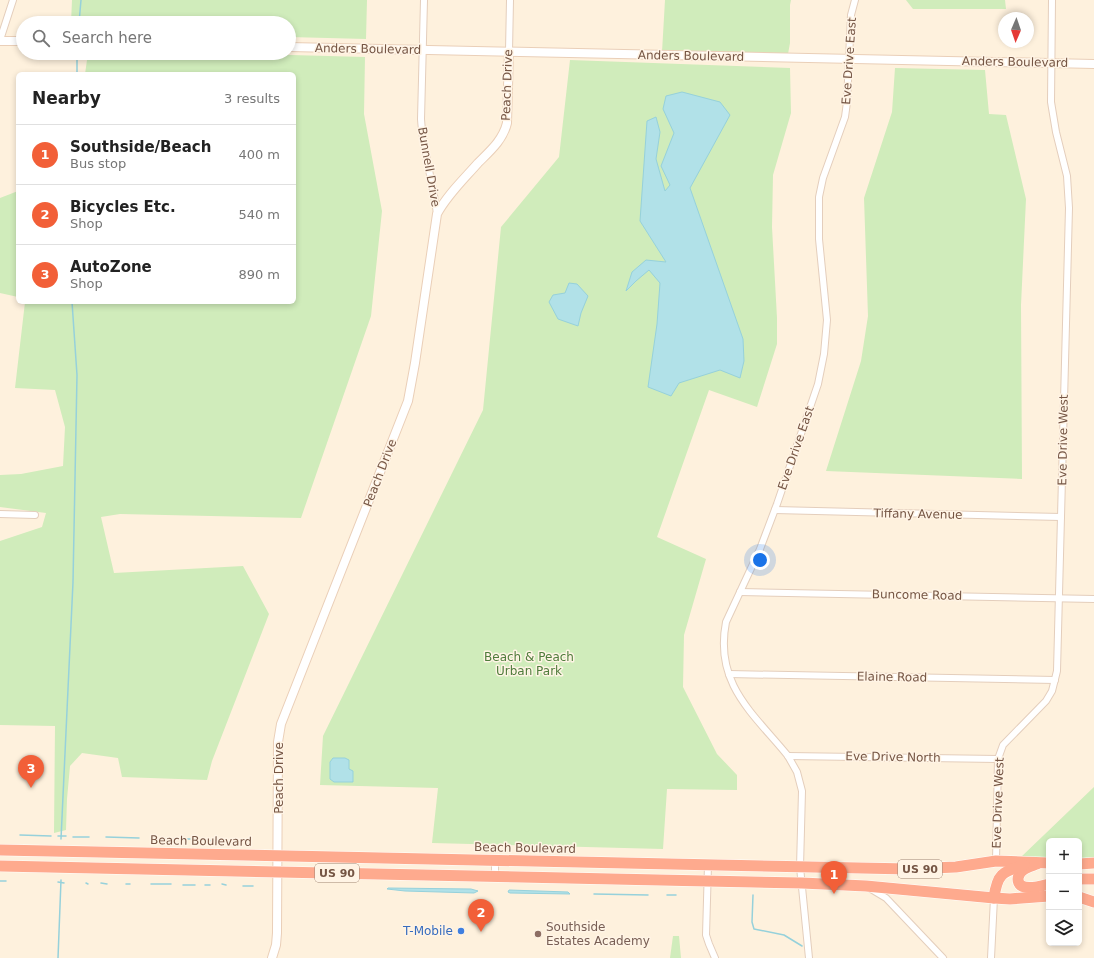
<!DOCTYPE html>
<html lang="en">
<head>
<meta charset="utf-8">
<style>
	:root { --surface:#fff; --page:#f2f2f2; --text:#222; --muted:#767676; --line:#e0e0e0; --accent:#f25f38 }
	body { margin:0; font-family:"DejaVu Sans",sans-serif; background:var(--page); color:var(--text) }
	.controls { position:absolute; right:12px; bottom:12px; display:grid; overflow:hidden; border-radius:6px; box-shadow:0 2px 6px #0003 }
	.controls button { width:36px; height:36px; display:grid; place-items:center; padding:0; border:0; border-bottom:1px solid var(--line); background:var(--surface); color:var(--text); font:20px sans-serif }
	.compass { position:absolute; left:998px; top:12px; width:36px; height:36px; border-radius:50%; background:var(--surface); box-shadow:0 2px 6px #0003; rotate:182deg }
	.you { position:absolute; left:760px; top:560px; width:14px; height:14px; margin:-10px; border:3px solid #fff; border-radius:50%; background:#1a73e8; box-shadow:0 0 0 6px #1a73e833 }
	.badge { display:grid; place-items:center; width:26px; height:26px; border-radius:50%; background:var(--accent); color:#fff; font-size:13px; font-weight:700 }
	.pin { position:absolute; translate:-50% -33px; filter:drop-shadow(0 1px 2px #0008) }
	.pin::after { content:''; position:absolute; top:21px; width:14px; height:12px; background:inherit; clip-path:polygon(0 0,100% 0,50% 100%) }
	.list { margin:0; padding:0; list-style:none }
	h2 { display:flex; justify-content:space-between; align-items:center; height:52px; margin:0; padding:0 16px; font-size:17px }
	h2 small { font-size:13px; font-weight:400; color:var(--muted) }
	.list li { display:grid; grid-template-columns:26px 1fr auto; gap:12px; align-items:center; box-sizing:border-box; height:60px; padding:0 16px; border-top:1px solid var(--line) }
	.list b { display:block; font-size:15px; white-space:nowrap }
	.list p { margin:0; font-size:13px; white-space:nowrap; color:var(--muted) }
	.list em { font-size:13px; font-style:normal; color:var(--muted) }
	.icon { flex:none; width:22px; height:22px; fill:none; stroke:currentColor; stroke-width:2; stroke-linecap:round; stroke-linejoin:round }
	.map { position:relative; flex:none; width:1094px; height:958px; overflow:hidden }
	.search { position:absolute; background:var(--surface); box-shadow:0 2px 6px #0003; left:16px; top:16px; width:280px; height:44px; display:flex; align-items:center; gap:10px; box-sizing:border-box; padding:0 14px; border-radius:22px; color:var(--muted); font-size:15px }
	.panel { position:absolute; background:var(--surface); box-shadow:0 2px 6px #0003; left:16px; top:72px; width:280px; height:232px; border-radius:6px }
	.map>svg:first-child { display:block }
</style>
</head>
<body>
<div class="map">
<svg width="1094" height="958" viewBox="0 0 1094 958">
	<rect width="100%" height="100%" fill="#fef1dd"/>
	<!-- green -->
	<g fill="#d0ecbb">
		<polygon points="72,0 367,0 366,39 289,37 289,23 71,23"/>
		<polygon points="665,0 791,0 790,5 790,43 788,54 662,52"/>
		<polygon points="906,0 1005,0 1006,9 913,9"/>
		<polygon points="88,53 215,53 365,57 364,114 382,211 371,316 301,518 120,514 101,517 114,573 243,566 269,614 212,761 207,780 122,777 118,758 82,753 70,766 67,799 66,830 54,833 55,726 0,725 0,541 42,527 46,513 0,507 0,475 21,474 63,466 65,427 55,390 15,388 25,302 294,302 294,74 85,74"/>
		<polygon points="570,60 790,68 791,113 773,175 772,227 777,318 777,344 757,407 709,390 657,537 706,559 684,635 683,687 717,754 737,775 737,790 667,789 663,849 432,843 438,788 320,785 323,736 483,410 501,227 559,157"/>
		<polygon points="895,68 985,70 989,114 1006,115 1026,199 1021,305 1022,479 826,471 861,361 868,316 864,198 892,112"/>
		<polygon points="18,191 18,297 0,293 0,198"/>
		<polygon points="1094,787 1094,860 1079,861 1079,841 1049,841 1049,860 1020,858"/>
		<polygon points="673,936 679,936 681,958 670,958"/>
	</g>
	<!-- water -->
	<g fill="#b1e1e8" stroke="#96d1db">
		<polygon points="682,92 720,102 730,115 690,188 743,339 744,361 740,378 720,370 679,383 671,396 648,387 657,324 660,283 649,270 636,281 626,291 632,272 646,260 666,262 640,221 647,121 656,117 660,132 656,159 665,191 670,185 661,166 674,133 663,109 666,96"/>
		<polygon points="569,283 577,284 588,296 581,313 578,326 558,319 549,302 553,295 565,293"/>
		<polygon points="333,758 345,758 349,760 349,769 353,771 353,782 334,782 330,779 330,762"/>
		<polygon points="388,888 471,889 478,891 474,893 405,891 387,889"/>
		<polygon points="509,890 568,892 570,894 510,893 508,892"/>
	</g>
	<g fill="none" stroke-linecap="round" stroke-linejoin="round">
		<!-- stream -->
		<g stroke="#96d1db" stroke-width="1.5">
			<polyline points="79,23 81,0"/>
			<polyline points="77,74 77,53"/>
			<polyline points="20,835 51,836"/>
			<polyline points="58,836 66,836"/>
			<polyline points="73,837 89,837"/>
			<polyline points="106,837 139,838"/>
			<polyline points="61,839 73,582 77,375 72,302"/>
			<polyline points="161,839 190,839"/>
			<polyline points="201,840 217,841"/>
			<polyline points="0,881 6,881"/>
			<polyline points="58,882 64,883"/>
			<polyline points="86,883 88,884"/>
			<polyline points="101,883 107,884"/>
			<polyline points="126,884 130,884"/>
			<polyline points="151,884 171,884"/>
			<polyline points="222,884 226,885"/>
			<polyline points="183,885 195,885"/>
			<polyline points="205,885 210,885"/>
			<polyline points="243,886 253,886"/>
			<polyline points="594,894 648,895"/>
			<polyline points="667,895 676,895"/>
			<polyline points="753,895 752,922 754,929 784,935 802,946"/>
			<polyline points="58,958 61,880"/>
		</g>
		<!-- street casing -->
		<g stroke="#e4cebc" stroke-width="8">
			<g id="street">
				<path d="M424 0 421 119C423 151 433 182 437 214"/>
				<polyline points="0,40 13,0"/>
				<polyline points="509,51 510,0"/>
				<polyline points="775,510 1061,517"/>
				<polyline points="0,514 35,515"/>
				<polyline points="740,592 1094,599"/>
				<polyline points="729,674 1055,680"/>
				<polyline points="788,756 998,759"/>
				<polyline points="996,861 998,759 1003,745 1046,701 1052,691 1057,671 1069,208 1067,176 1056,132 1051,102 1052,0"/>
				<polyline points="708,865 706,935 709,944 715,958"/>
				<polyline points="495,877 495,860"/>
				<polyline points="871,889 886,898 943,958"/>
				<path d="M809 958 800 867 802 791 797 772 788 756C753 713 714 684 726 622L760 549 777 504 818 384 824 354 827 320 819 239V197L823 178 845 117 847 102 851 15 855 0"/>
				<polyline points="991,958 994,898"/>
			</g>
		</g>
		<!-- secondary casing -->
		<g stroke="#eacfb8" stroke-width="10">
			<g id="secondary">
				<polyline points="0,41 23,41"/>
				<polyline points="289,47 1094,64"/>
				<path d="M272 958 276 945 277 933 278 742 281 724 408 401 415 363 437 214C447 195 464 179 478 163 490 151 503 140 507 123L509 51"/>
			</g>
		</g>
		<!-- highway casing -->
		<g stroke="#fff" stroke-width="12">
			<g id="highway">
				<polyline points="0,850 909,869 956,867 996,861 1049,863"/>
				<path d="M1037 864C1032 866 1025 868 1022 871 1020 872 1018 877 1018 879 1018 893 1041 886 1049 884"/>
				<polyline points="1079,864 1094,863"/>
				<polyline points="0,866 802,883 866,886 994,898 1010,899 1049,896"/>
				<polyline points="1079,879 1094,879"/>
				<polyline points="1079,897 1094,902"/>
				<path d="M994 898C997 874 1002 872 1024 865"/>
			</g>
		</g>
		<!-- street -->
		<use href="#street" stroke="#fff" stroke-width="6"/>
		<!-- secondary -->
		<use href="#secondary" stroke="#fff" stroke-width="8"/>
		<!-- highway -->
		<use href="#highway" stroke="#feaa8e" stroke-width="11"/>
	</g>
	<!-- markers -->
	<circle fill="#3f7fe0" stroke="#fff4e5" stroke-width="1.5" cx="461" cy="931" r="4"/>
	<circle fill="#8d6e63" stroke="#fff4e5" stroke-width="1.5" cx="538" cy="934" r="4"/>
	<g text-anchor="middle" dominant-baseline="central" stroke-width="3" stroke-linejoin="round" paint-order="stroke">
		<!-- shield labels -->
		<g fill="#fff4e5" stroke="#9e8574" stroke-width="1">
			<rect x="898" y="860" width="44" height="18" rx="3"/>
			<rect x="315" y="864" width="44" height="18" rx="3"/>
		</g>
		<g font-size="11" font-weight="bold" fill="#755544">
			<text x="920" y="869">US 90</text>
			<text x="337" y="873">US 90</text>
		</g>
		<!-- street labels -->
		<g font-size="12" fill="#755544" stroke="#fff4e5">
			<text transform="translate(368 49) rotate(1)">Anders Boulevard</text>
			<text transform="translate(691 56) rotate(1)">Anders Boulevard</text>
			<text transform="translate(849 61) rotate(-86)">Eve Drive East</text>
			<text transform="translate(1015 62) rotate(1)">Anders Boulevard</text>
			<text transform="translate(507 85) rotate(-88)">Peach Drive</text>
			<text transform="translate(429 167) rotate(80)">Bunnell Drive</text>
			<text transform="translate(1063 440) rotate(-89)">Eve Drive West</text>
			<text transform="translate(796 448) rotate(-71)">Eve Drive East</text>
			<text transform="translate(380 473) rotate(-69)">Peach Drive</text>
			<text transform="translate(918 514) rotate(1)">Tiffany Avenue</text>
			<text transform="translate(917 595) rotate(1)">Buncome Road</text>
			<text transform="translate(892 677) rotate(1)">Elaine Road</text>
			<text transform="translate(893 757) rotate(1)">Eve Drive North</text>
			<text transform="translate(279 778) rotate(-90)">Peach Drive</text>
			<text transform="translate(998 803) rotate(-88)">Eve Drive West</text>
			<text transform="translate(201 841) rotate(1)">Beach Boulevard</text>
			<text transform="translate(525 848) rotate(1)">Beach Boulevard</text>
		</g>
		<!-- park labels -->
		<g font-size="12" fill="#4f7c3b" stroke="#fff4e5">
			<text x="529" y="657">Beach &amp; Peach<tspan x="529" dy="14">Urban Park</tspan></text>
		</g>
		<!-- education labels -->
		<g font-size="12" fill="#785e54" stroke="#fff4e5" text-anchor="start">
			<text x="546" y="927">Southside<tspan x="546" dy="14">Estates Academy</tspan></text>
		</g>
		<!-- shop labels -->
		<g font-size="12" fill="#366cbe" stroke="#fff4e5" text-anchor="end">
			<text x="453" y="931">T-Mobile</text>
		</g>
	</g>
</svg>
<div class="controls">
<button>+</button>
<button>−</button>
<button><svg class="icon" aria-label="layers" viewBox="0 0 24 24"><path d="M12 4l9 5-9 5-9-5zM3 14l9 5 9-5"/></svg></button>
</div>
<svg class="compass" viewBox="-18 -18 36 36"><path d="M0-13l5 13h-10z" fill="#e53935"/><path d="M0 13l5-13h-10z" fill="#767676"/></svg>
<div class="you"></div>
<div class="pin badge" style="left:834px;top:894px">1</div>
<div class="pin badge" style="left:481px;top:932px">2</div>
<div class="pin badge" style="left:31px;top:788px">3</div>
<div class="search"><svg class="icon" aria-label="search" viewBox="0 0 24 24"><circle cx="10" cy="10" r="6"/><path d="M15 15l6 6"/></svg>Search here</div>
<section class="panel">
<h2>Nearby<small>3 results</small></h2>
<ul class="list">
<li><span class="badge">1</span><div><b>Southside/Beach</b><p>Bus stop</p></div><em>400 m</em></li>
<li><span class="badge">2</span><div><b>Bicycles Etc.</b><p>Shop</p></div><em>540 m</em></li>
<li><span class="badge">3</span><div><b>AutoZone</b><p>Shop</p></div><em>890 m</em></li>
</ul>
</section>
</div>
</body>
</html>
